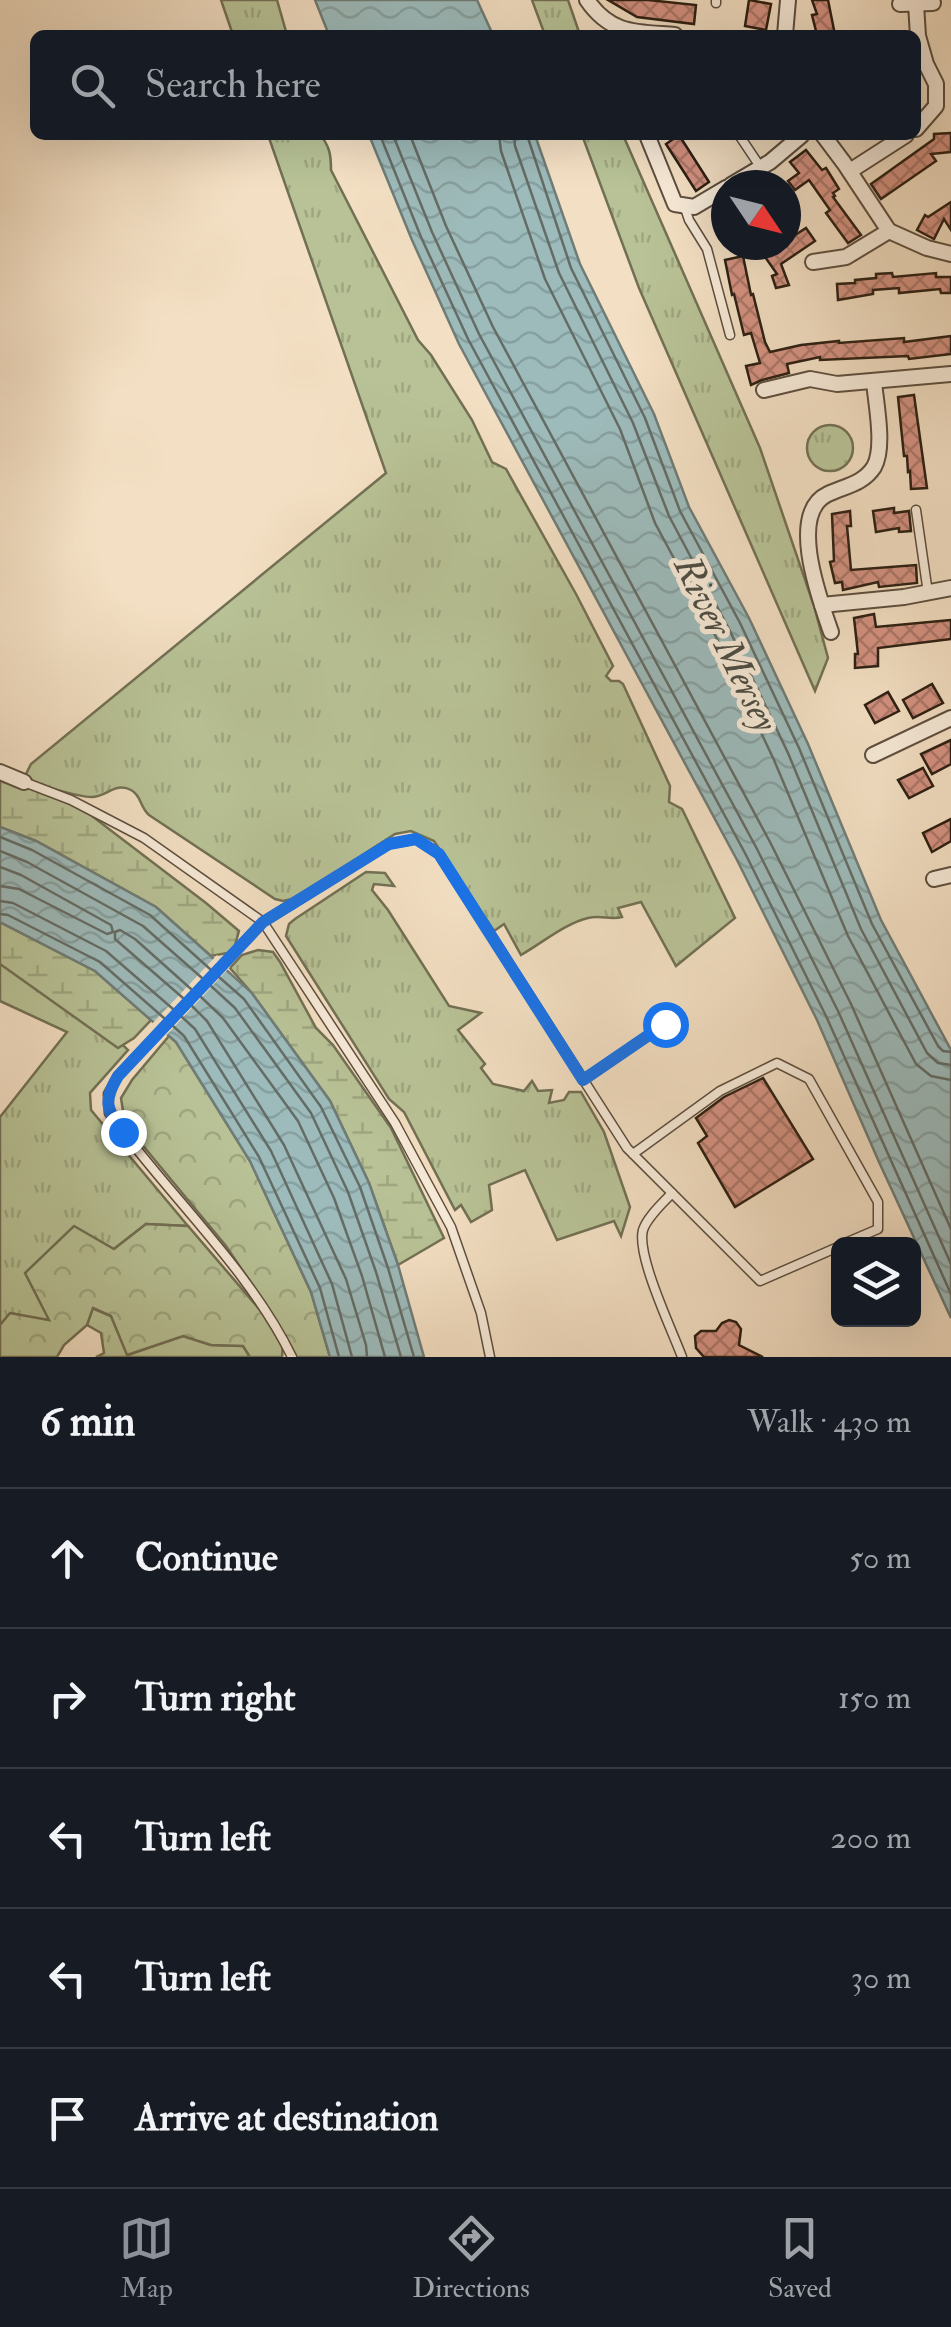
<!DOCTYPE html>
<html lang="en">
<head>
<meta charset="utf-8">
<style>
	:root { --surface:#171b24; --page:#242831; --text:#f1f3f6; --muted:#9ea1a6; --line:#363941; --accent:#8c9099 }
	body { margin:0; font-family:"IM FELL Double Pica",serif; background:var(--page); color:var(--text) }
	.controls { position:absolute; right:30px; bottom:30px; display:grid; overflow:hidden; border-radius:15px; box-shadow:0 10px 40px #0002 }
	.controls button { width:90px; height:90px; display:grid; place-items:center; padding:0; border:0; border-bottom:2px solid var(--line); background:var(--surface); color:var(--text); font:50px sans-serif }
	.compass { position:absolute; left:711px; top:170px; width:90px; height:90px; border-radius:50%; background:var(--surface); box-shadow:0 10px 40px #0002; rotate:125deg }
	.stop { position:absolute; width:30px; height:30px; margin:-22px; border:8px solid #1a73e8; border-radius:50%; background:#fff }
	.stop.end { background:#1a73e8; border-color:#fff; box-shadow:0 2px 10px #0008 }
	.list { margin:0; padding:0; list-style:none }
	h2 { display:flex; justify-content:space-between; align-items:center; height:130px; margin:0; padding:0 40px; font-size:42px }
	h2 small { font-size:32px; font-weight:400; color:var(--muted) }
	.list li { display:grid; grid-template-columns:65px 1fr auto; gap:30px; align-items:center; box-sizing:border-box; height:140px; padding:0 40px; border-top:2px solid var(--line) }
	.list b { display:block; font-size:38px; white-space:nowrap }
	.list em { font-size:32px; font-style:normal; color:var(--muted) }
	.icon { flex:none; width:55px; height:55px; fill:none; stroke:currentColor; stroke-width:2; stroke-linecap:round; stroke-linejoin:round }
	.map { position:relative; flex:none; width:951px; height:1357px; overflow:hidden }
	.search { position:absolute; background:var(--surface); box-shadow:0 10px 40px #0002; left:30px; right:30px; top:30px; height:110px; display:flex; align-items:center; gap:25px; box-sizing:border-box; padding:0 35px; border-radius:15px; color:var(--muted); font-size:38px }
	.sheet { height:830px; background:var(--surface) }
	nav { display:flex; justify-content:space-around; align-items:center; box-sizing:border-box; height:140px; border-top:2px solid var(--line); background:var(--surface); font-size:28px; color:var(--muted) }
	nav a { display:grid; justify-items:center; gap:5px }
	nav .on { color:var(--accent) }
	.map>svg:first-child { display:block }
</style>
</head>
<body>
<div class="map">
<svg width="951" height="1357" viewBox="0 0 951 1357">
	<defs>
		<pattern id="grass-tufts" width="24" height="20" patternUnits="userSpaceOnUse" patternTransform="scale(2.5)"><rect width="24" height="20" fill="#b8c296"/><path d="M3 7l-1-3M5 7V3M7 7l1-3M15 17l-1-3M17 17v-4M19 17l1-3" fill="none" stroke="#9ea680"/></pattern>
		<pattern id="forest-crowns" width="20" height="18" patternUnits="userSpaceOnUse" patternTransform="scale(2.5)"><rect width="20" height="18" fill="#b8c296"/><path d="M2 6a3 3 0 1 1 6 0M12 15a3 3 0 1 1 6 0" fill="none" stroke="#9ea680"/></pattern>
		<pattern id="wetland-marsh" width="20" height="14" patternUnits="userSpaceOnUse" patternTransform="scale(2.5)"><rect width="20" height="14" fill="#b8c296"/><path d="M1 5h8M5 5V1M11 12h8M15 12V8" fill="none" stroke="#9ea680"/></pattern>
		<pattern id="water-waves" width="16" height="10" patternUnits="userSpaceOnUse" patternTransform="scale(2.5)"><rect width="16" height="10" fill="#9dbbbb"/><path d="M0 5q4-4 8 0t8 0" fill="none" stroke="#87a0a0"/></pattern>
		<pattern id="building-cross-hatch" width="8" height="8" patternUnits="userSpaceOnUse" patternTransform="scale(2.5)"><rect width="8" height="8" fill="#d49181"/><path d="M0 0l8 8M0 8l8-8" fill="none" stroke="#ac7668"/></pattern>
	</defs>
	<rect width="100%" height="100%" fill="#f3dfc3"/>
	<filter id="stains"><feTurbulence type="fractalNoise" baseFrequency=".002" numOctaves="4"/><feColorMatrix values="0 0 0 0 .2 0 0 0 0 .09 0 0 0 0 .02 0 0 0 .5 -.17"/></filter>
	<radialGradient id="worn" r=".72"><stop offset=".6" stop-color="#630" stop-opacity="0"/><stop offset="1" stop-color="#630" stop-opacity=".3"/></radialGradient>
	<!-- grass -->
	<g fill="url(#grass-tufts)" stroke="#727054" stroke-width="2.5">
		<polygon points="221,0 277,0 287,35 233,35"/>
		<polygon points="532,0 568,0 580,35 545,35"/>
		<path d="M268 135H320C330 146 331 156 331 170L418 340 431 355 472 420 492 462 506 469 576 594 613 666 606 676 611 681H619L623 684 670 786 669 802 682 809 735 918 676 966 641 902 618 908 622 917C610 920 601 915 588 918 566 923 542 943 521 955L504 924 494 931 434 841 411 831 395 834 296 898 283 901 275 899 149 815C140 807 141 795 131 790 116 782 107 796 93 797 77 798 40 784 23 780L31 764 386 473Z"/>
		<polygon points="582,135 623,135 760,448 814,606 828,658 815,691 639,288"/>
		<circle cx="830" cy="448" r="23"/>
		<polygon points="366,872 385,873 394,886 374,884 372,890 388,910 449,1006 481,1013 458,1030 485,1064 481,1068 493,1084 524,1091 532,1081 538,1091 552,1090 549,1103 564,1100 569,1092 581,1092 604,1132 630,1207 621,1236 614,1221 557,1240 525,1170 489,1185 492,1210 471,1222 461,1205 455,1210 404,1112 389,1099 286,936 289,924 295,919"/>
		<polygon points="0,964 78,1001 128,1050 90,1093 91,1110 188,1226 146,1224 114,1249 49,1321 11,1313 0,1325 0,1117 67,1032 0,1001"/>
		<polygon points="92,1308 111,1316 128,1355 183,1336 211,1345 243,1346 250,1357 96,1357 104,1353 101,1333 87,1325"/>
	</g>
	<!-- forest -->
	<polygon fill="url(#forest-crowns)" stroke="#727054" stroke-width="2.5" points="169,1036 176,1042 250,1161 311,1292 330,1357 292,1357 283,1342 282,1357 250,1357 243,1346 211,1345 183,1336 127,1355 111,1316 93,1308 87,1325 64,1345 57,1357 0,1357 0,1325 10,1313 49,1320 25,1273 74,1226 114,1249 146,1224 188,1226 279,1332 251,1283 226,1246 125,1124 121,1098 132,1080"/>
	<!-- wetland -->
	<g fill="url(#wetland-marsh)" stroke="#727054" stroke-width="2.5">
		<polygon points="0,772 71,800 206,903 239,931 233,952 211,956 156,907 36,841 0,827"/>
		<polygon points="0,922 95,971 151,1020 134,1038 118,1048 0,964"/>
		<polygon points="258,950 273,952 280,962 316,1028 333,1045 391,1128 444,1238 398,1265 369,1183 330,1101 251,992 230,968 242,955"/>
	</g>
	<!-- water -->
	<g fill="url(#water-waves)" stroke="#6f7c77" stroke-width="2.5">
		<polygon points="315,0 477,0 493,35 329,35"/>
		<polygon points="369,135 535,135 580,264 654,414 689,507 749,618 808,744 881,920 951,1050 951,1318 879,1162 817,1020 737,860 459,344 412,240"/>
		<polygon points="0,827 36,841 156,907 251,992 330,1101 369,1183 398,1265 424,1357 330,1357 311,1292 250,1161 176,1042 95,971 0,922"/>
	</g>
	<!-- pier -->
	<polygon fill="#f3dfc3" points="217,955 230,967 164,1038 150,1026"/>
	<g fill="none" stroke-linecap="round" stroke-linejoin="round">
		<!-- shore -->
		<g stroke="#646c66" stroke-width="2.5">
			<polyline points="380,135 421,237 468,339 746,855 826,1016 951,1294"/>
			<polyline points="393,135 432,232 479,334 757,849 838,1011 951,1264"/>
			<polyline points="410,135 446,226 493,327 770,842 851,1004 951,1229"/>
			<polyline points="499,135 501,151 545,279 620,429 655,523 715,635 774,760 848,936 916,1064 931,1076 951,1080"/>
			<polyline points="514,135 515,146 559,273 633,423 669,516 729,629 788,753 861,929 927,1053 938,1063 951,1065"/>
			<polyline points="527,135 571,268 645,418 680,511 740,623 799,748 872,924 938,1046 943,1051 951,1052"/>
			<polyline points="0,837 32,850 150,915 210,969"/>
			<polyline points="0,851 27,862 143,926 202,978"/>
			<polyline points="0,867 21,875 111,925 113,932 107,934 19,889 0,886"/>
			<polyline points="0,901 13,903 106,951 173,1009"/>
			<polyline points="0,914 8,915 100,962 164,1018"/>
			<polyline points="219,977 244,999 321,1107 360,1187 388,1268 414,1357"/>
			<polyline points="211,986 235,1008 311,1113 348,1192 376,1272 401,1357"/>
			<polyline points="201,997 223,1018 298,1121 334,1198 362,1276 385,1357"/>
			<polyline points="183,998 115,939 115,932 120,930 135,939 191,989"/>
			<polyline points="192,1006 207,1021 284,1145 346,1279 366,1345 367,1357"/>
			<polyline points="182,1017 195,1029 271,1151 332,1284 352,1357"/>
			<polyline points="173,1026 184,1036 259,1157 320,1288 339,1357"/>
		</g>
	</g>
	<!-- building -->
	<g fill="url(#building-cross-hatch)" stroke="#2b1e11" stroke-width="2.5">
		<polygon points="608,0 648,0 696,5 694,24 637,17"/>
		<polygon points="749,0 771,4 766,30 745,26"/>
		<polygon points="812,0 828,0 835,35 817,35 812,15 817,14"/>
		<polygon points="951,133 951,152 931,154 936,161 881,199 871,184 934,139 934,134"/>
		<polygon points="679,135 709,182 696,191 666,144"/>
		<polygon points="806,150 822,170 826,168 839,189 833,193 835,196 833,197 861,235 848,243 826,213 830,210 809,180 795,190 788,181 799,173 790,162"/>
		<polygon points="951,202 951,230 944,219 934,239 917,230 925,215 928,217"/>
		<polygon points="806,228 815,241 781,264 789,285 776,288 772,276 777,274 763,254 775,245 777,248 786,245 786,241"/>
		<polygon points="743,256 751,295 753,294 765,342 770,352 801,345 839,341 839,343 904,338 904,342 951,336 951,354 909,359 908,356 820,360 820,357 787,364 789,373 762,380 751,385 746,366 760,363 751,333 744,335 734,294 732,295 725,260"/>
		<polygon points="892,273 893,277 936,273 936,277 951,277 951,293 941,293 940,289 899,293 899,288 873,290 873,294 838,300 837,284 855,283 855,280 876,278 876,274"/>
		<polygon points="914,395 927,488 911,489 910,471 908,472 907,456 904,456 898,397"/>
		<polygon points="894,508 894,513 909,511 911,531 899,532 899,528 876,532 873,511"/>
		<polygon points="850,511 851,526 847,526 851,570 916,565 917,583 879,587 878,582 843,590 842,582 835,583 830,562 834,561 832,514"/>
		<polygon points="874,614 876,627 951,620 951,639 878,648 878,666 855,668 855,654 858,654 854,618"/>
		<polygon points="932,684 943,703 913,718 903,700"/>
		<polygon points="888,692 899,711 875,723 865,705"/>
		<polygon points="951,740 951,764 932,774 921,754"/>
		<polygon points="923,768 933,786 909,798 898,780"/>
		<polygon points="951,819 951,841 932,852 923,833"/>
		<polygon points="763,1078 813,1159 735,1207 698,1143 707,1136 696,1118 724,1097"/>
		<polygon points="729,1320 736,1322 741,1329 739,1345 763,1357 704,1357 696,1348 695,1336 701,1331 716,1331 722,1323"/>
	</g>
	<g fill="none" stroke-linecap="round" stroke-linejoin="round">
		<!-- lane casing -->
		<g stroke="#5d4e3e" stroke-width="11">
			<g id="lane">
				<polyline points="716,0 716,3"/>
				<polyline points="739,135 761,168"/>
				<polyline points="684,205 689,220 707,249 730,335"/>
				<polyline points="916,510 928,593"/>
				<polyline points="24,782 71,800 144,838 263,922 395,1123 451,1227 481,1313 490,1357"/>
				<polyline points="583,1080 665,1024"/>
				<polyline points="633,1154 720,1091 777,1063 809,1079 878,1202 878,1229 843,1244"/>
				<path d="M672 1193C663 1203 647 1217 643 1230 636 1255 672 1330 682 1357"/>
				<path d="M292 1357C248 1267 167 1194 109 1113L108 1094 118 1076 263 922 389 844 416 839 439 854 627 1148 760 1281 838 1247"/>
			</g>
		</g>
		<!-- street casing -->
		<g stroke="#5d4e3e" stroke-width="18">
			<g id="street">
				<path d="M587 0C611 35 637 32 675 35"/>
				<polyline points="900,4 933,3"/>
				<polyline points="916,4 918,36 926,64 936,84 936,106 916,129"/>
				<polyline points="785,35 788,0"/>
				<polyline points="647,135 675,204 694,207 726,188"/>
				<polyline points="823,135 844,163 889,231 927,248 951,254"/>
				<polyline points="850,171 906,135"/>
				<polyline points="731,185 770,162 802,135"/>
				<polyline points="813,262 846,257 889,231"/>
				<polyline points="764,390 810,379 837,384 951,374"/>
				<polyline points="822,605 904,597 951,588"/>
				<path d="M831 632C820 600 787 513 828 494 845 486 863 484 874 467 885 448 876 404 874 382"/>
				<polyline points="873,755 951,718"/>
				<polyline points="0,772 24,782"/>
				<polyline points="934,879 951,875"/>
			</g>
		</g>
		<!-- lane -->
		<use href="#lane" stroke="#f7ead8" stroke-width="8"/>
		<!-- street -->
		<use href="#street" stroke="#f7ead8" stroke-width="14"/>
	</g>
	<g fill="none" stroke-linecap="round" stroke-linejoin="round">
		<!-- route -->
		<path stroke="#1a73e8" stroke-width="12" d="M123 1132C106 1109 103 1101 118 1076L263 922 389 844 416 839 439 854 583 1080 665 1024"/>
	</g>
	<g text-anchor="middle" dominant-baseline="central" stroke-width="10" stroke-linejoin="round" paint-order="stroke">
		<!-- water labels -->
		<g font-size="38" font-style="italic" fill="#4d4d44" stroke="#f7ead8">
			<text transform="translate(726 644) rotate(64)">River Mersey</text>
		</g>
	</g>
	<rect width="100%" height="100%" filter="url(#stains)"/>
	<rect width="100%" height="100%" fill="url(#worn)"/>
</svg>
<div class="controls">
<button><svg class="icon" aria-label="layers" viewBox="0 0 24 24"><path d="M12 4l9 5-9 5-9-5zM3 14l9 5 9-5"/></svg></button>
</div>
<svg class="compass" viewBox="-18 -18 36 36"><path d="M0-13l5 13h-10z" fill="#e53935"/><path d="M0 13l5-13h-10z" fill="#9ea1a6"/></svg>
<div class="stop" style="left:665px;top:1024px"></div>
<div class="stop end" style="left:123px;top:1132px"></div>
<div class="search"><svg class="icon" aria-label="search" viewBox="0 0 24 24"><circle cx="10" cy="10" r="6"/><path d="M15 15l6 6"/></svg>Search here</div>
</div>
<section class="sheet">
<h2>6 min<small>Walk · 430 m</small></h2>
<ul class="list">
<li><svg class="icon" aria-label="ahead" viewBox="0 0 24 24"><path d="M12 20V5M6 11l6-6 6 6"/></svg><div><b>Continue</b></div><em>50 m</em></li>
<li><svg class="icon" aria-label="right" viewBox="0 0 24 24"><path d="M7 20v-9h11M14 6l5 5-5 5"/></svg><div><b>Turn right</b></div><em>150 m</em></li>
<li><svg class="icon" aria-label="left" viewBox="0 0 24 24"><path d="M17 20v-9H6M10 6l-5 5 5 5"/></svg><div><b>Turn left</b></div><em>200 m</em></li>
<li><svg class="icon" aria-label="left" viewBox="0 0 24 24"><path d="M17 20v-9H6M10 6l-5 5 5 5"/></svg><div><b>Turn left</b></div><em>30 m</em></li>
<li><svg class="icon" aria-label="arrive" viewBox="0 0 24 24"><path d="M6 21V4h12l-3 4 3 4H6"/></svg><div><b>Arrive at destination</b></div></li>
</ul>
</section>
<nav>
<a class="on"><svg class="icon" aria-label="map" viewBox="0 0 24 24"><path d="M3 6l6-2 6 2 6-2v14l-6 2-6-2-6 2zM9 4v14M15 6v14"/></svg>Map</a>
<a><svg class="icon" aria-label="directions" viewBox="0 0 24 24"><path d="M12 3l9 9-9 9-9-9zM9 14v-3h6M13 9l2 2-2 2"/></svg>Directions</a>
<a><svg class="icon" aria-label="saved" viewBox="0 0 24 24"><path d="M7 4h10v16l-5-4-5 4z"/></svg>Saved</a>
</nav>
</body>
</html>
